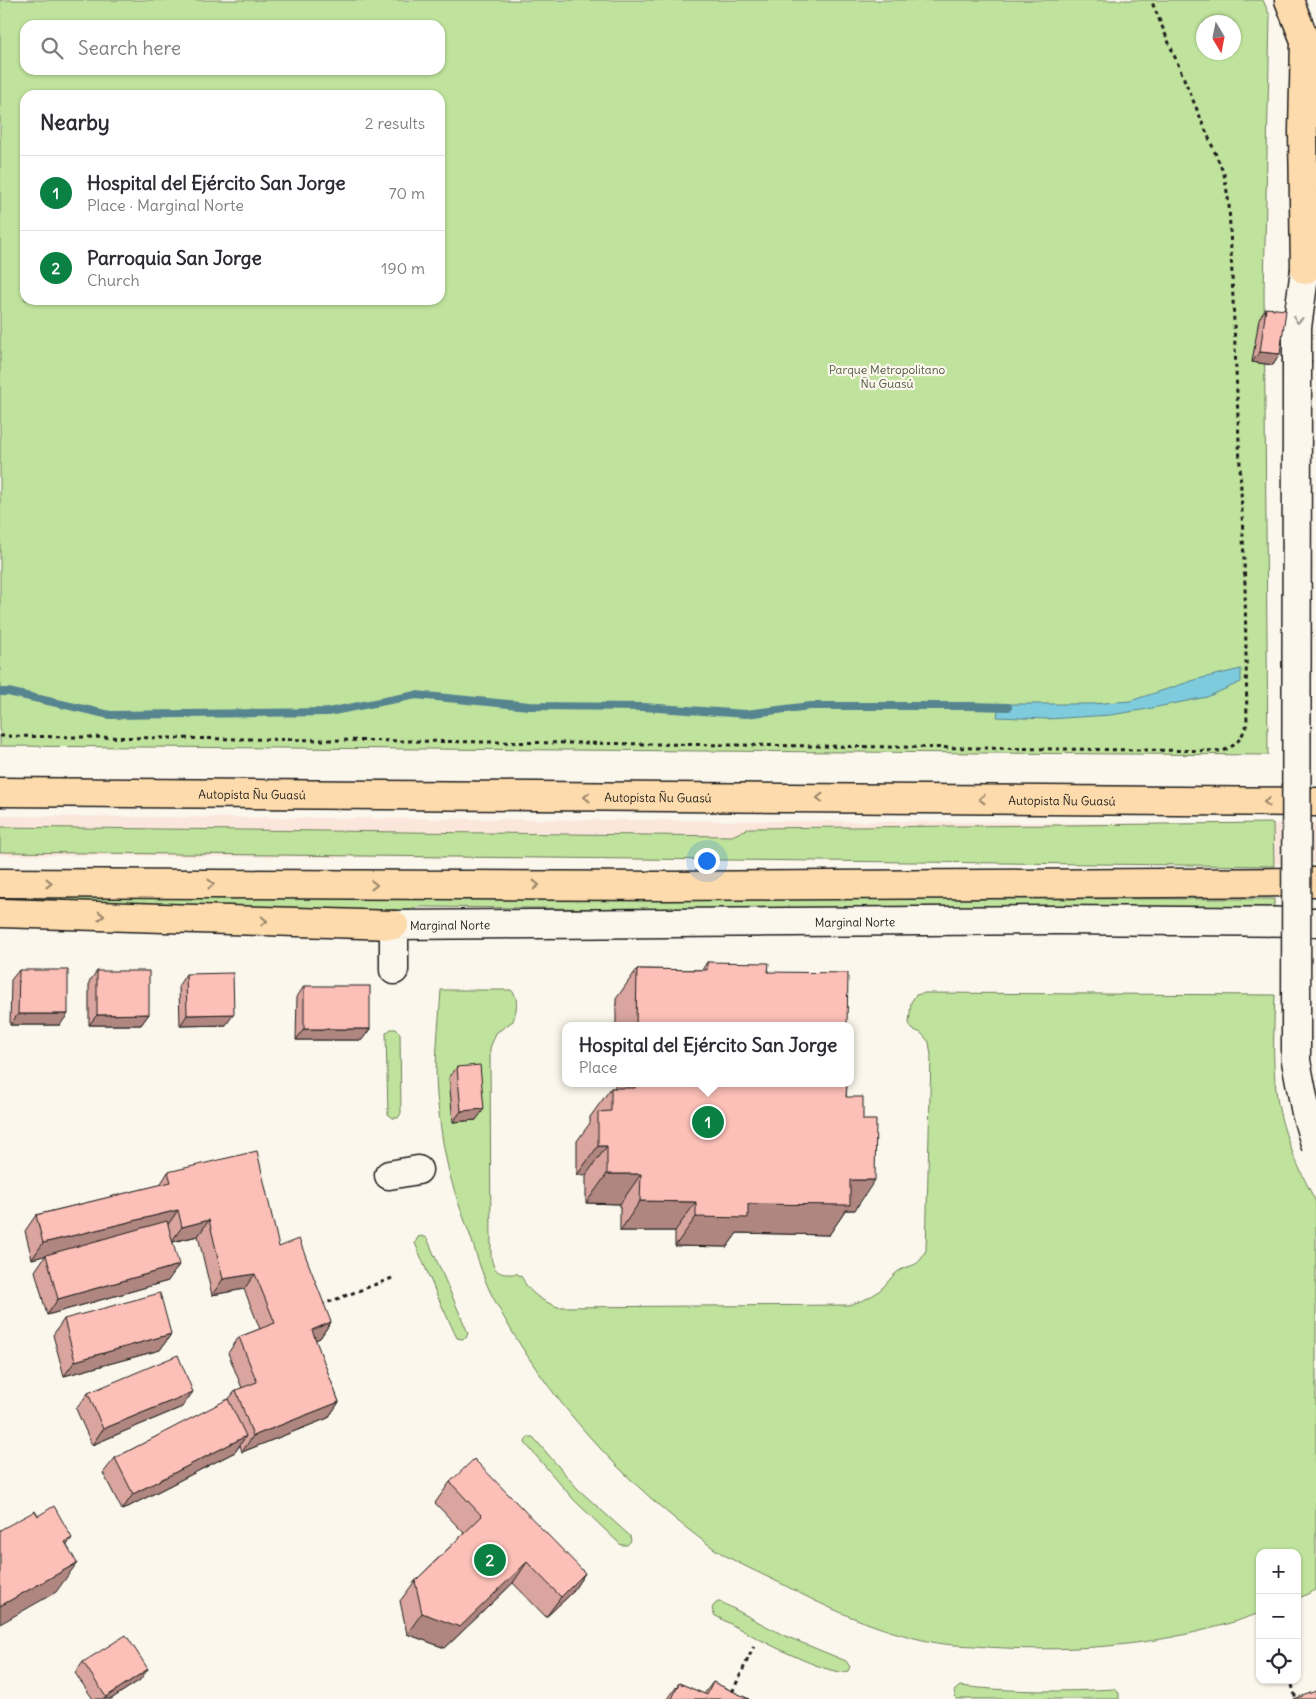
<!DOCTYPE html>
<html lang="en">
<head>
<meta charset="utf-8">
<style>
	:root { --surface:#fff; --page:#f7f7f7; --text:#2b2b33; --muted:#7c7c81; --line:#e1e1e2; --accent:#0b8043 }
	body { margin:0; font-family:Delius,sans-serif; background:var(--page); color:var(--text) }
	.controls { position:absolute; right:15px; bottom:15px; display:grid; overflow:hidden; border-radius:10px; box-shadow:0 1px 4px #0004 }
	.controls button { width:45px; height:45px; display:grid; place-items:center; padding:0; border:0; border-bottom:1px solid var(--line); background:var(--surface); color:var(--text); font:25px sans-serif }
	.compass { position:absolute; left:1196px; top:15px; width:45px; height:45px; border-radius:50%; background:var(--surface); box-shadow:0 1px 4px #0004; rotate:170deg }
	.you { position:absolute; left:706px; top:860px; width:18px; height:18px; margin:-12px; border:4px solid #fff; border-radius:50%; background:#1a73e8; box-shadow:0 0 0 8px #1a73e833 }
	.badge { display:grid; place-items:center; width:32px; height:32px; border-radius:50%; background:var(--accent); color:#fff; font-size:16px; font-weight:700 }
	.pin { position:absolute; translate:-50% -50%; border:2px solid #fff; box-shadow:0 1px 5px #0006 }
	.popup { position:absolute; left:562px; top:1022px; width:292px; height:65px; box-sizing:border-box; display:grid; place-content:center; border-radius:10px; background:var(--surface); filter:drop-shadow(0 1px 4px #0005); font-size:16px; white-space:nowrap; color:var(--muted) }
	.popup b { font-size:19px; color:var(--text) }
	.popup::after { content:''; position:absolute; left:50%; top:100%; margin-left:-10px; border:10px solid transparent; border-top-color:var(--surface) }
	.list { margin:0; padding:0; list-style:none }
	h2 { display:flex; justify-content:space-between; align-items:center; height:65px; margin:0; padding:0 20px; font-size:21px }
	h2 small { font-size:16px; font-weight:400; color:var(--muted) }
	.list li { display:grid; grid-template-columns:32px 1fr auto; gap:15px; align-items:center; box-sizing:border-box; height:75px; padding:0 20px; border-top:1px solid var(--line) }
	.list b { display:block; font-size:19px; white-space:nowrap }
	.list p { margin:0; font-size:16px; white-space:nowrap; color:var(--muted) }
	.list em { font-size:16px; font-style:normal; color:var(--muted) }
	.icon { flex:none; width:28px; height:28px; fill:none; stroke:currentColor; stroke-width:2; stroke-linecap:round; stroke-linejoin:round }
	.map { position:relative; flex:none; width:1316px; height:1699px; overflow:hidden }
	.search { position:absolute; background:var(--surface); box-shadow:0 1px 4px #0004; left:20px; top:20px; width:425px; height:55px; display:flex; align-items:center; gap:12px; box-sizing:border-box; padding:0 18px; border-radius:15px; color:var(--muted); font-size:19px }
	.panel { position:absolute; background:var(--surface); box-shadow:0 1px 4px #0004; left:20px; top:90px; width:425px; height:215px; border-radius:15px }
	.map>svg:first-child { display:block }
</style>
</head>
<body>
<div class="map">
<svg width="1316" height="1699" viewBox="0 0 1316 1699">
	<rect width="100%" height="100%" fill="#fbf7ec"/>
	<filter id="ink" filterUnits="userSpaceOnUse"><feTurbulence type="fractalNoise" baseFrequency=".02" numOctaves="2"/><feDisplacementMap in="SourceGraphic" scale="10" xChannelSelector="R" yChannelSelector="G"/><feConvolveMatrix kernelMatrix="1 2 1 2 8 2 1 2 1" color-interpolation-filters="sRGB"/></filter>
	<g filter="url(#ink)">
		<!-- built -->
		<polygon fill="#fbe6dc" points="0,816 1254,824 1316,823 1316,863 1251,864 0,855"/>
		<!-- green -->
		<g fill="#bfe29c" stroke="#6e7f5c" fill-rule="evenodd">
			<path d="M0 0H1263L1270 16 1264 290 1268 755 0 746ZM1204 22H1234V52H1204ZM25 25H440V70H25ZM25 95H440V300H25Z"/>
			<polygon points="1273,823 1274,866 0,852 0,827 732,836 749,828"/>
			<polygon points="7,896 418,898 1274,899 1274,915 420,907 390,914 5,901"/>
			<path d="M441 990H511C520 997 516 1012 513 1021L496 1033 490 1048 491 1256C493 1269 497 1275 512 1274 515 1274 517 1273 519 1275 523 1277 524 1282 526 1285 535 1297 545 1302 558 1307L848 1305C859 1302 871 1298 880 1290 886 1285 890 1278 896 1273 910 1262 917 1271 926 1250L931 1056 929 1042 921 1033 912 1029 909 1023 911 1002 916 995 924 993 1275 995C1274 1027 1272 1058 1276 1090 1280 1129 1298 1168 1316 1202V1590L1297 1599V1553H1260V1613C1173 1645 1078 1653 987 1647 969 1645 950 1646 932 1642 879 1631 831 1610 784 1585 760 1573 734 1562 713 1548 625 1485 545 1397 495 1301 484 1282 478 1259 471 1238 465 1221 458 1203 453 1186 444 1157 440 1125 437 1095 434 1061 439 1025 441 990Z"/>
			<polygon points="391,1029 396,1029 400,1033 401,1113 398,1118 393,1118 388,1114 386,1033"/>
			<polygon points="422,1236 427,1238 468,1333 466,1338 462,1339 457,1338 436,1293 415,1243 418,1237"/>
			<polygon points="528,1437 533,1437 578,1489 630,1536 631,1541 627,1545 621,1545 574,1500 525,1443 526,1439"/>
			<path d="M718 1602H721L783 1635 846 1661 850 1667 848 1671C831 1680 734 1626 714 1615L712 1608 715 1604Z"/>
			<path d="M960 1686C1012 1692 1062 1692 1114 1689L1119 1693V1699H956L954 1691Z"/>
		</g>
		<!-- water -->
		<polygon fill="#7fcbde" stroke="#578590" points="1241,669 1241,682 1207,697 1142,710 1110,715 1047,719 997,717 999,704 1092,704 1130,701 1198,679"/>
		<g fill="none" stroke-linecap="round" stroke-linejoin="round">
			<!-- stream -->
			<polyline stroke="#578590" stroke-width="8" points="0,692 8,692 110,715 328,712 416,695 529,706 644,707 746,714 810,706 970,706 1008,707"/>
			<!-- minor casing -->
			<g stroke="#1c1c1c" stroke-width="31">
				<g id="minor">
					<polyline points="1297,360 1297,327 1305,270 1316,258"/>
					<path id="s1" d="M394 970V925L1058 920 1316 922"/>
					<polyline points="389,1175 418,1170"/>
				</g>
			</g>
			<!-- major casing -->
			<g stroke="#1c1c1c" stroke-width="31">
				<g id="major">
					<polyline points="1289,0 1311,56"/>
					<polyline points="1305,40 1303,131 1305,270"/>
				</g>
			</g>
			<!-- highway casing -->
			<g stroke="#1c1c1c" stroke-width="31">
				<g id="highway">
					<path id="s2" d="M0 792 1316 802"/>
					<polyline points="0,883 666,886 1316,882"/>
					<polyline points="0,913 394,925"/>
				</g>
			</g>
			<!-- path -->
			<g stroke="#1c1c1c" stroke-width="3" stroke-dasharray="4 4" stroke-linecap="butt">
				<path d="M0 736 1223 751C1238 744 1241 739 1247 724L1245 584 1229 204 1224 174 1151 0"/>
				<polyline points="321,1305 395,1277"/>
				<polyline points="1292,1685 1296,1699"/>
				<polyline points="729,1699 754,1646"/>
			</g>
			<!-- minor -->
			<use href="#minor" stroke="#fbf7ec" stroke-width="28"/>
			<!-- major -->
			<use href="#major" stroke="#fddbac" stroke-width="28"/>
			<!-- highway -->
			<use href="#highway" stroke="#fddbac" stroke-width="28"/>
			<!-- minor-bridge casing -->
			<g stroke="#1c1c1c" stroke-width="31" stroke-linecap="butt">
				<polyline id="minor-bridge" points="1297,360 1296,1061 1306,1113 1316,1147"/>
			</g>
			<!-- minor-bridge -->
			<use href="#minor-bridge" stroke="#fbf7ec" stroke-width="28"/>
		</g>
		<!-- wall -->
		<g fill="#d9a59e" stroke="#1c1c1c">
			<polygon points="1266,308 1280,354 1273,365 1252,362 1259,319"/>
			<polygon points="707,962 768,972 847,1026 616,1026 616,999 637,969 702,970"/>
			<polygon points="19,970 60,1025 10,1025 11,980"/>
			<polygon points="97,971 149,1014 141,1025 89,1025 89,982"/>
			<polygon points="186,974 226,1025 180,1026 179,985"/>
			<polygon points="304,986 362,1040 296,1040 297,997"/>
			<polygon points="457,1067 476,1120 453,1122 449,1078"/>
			<polygon points="615,1083 847,1083 846,1097 855,1210 846,1210 829,1235 737,1233 727,1247 675,1246 675,1231 620,1231 620,1204 586,1203 586,1175 577,1175 577,1141 590,1123 590,1117 611,1088 615,1088"/>
			<polygon points="168,1172 279,1247 331,1322 320,1338 315,1340 339,1402 328,1418 242,1452 240,1445 235,1452 122,1510 103,1473 115,1458 228,1400 236,1390 242,1388 228,1353 239,1337 260,1329 244,1289 212,1295 198,1236 173,1242 168,1281 47,1315 35,1271 46,1255 32,1259 25,1231 36,1215 160,1185"/>
			<polygon points="64,1319 171,1334 160,1350 64,1376 53,1335"/>
			<polygon points="88,1393 182,1407 92,1445 76,1409"/>
			<polygon points="450,1482 585,1573 571,1594 546,1617 513,1583 445,1648 407,1634 400,1601 415,1581 464,1533 435,1503"/>
			<polygon points="83,1662 140,1680 111,1699 93,1699 75,1673"/>
			<polygon points="713,1682 749,1699 668,1699 679,1683 704,1694"/>
		</g>
		<!-- shaded-wall -->
		<g fill="#b08681" stroke="#1c1c1c">
			<polygon points="1260,352 1280,354 1273,365 1252,362"/>
			<polygon points="18,1014 68,1014 60,1025 10,1025"/>
			<polygon points="149,1014 141,1025 89,1025 97,1015"/>
			<polygon points="234,1014 226,1025 180,1026 187,1015"/>
			<polygon points="304,1029 370,1029 362,1040 296,1040"/>
			<polygon points="484,1109 476,1120 453,1122 461,1111"/>
			<polygon points="598,1146 607,1146 586,1175 577,1175"/>
			<polygon points="607,1174 641,1174 620,1204 586,1203"/>
			<polygon points="850,1180 875,1180 855,1210 846,1210 829,1235 737,1233 727,1247 675,1246 696,1217 748,1204"/>
			<polygon points="640,1201 696,1202 675,1231 620,1231"/>
			<polygon points="178,1210 167,1226 32,1259 43,1243"/>
			<polygon points="209,1220 198,1236 171,1242 182,1227"/>
			<polygon points="179,1265 168,1281 47,1315 58,1299"/>
			<polygon points="255,1274 244,1289 212,1295 223,1279"/>
			<polygon points="331,1322 320,1338 301,1346 312,1330"/>
			<polygon points="171,1334 160,1350 64,1376 75,1361"/>
			<polygon points="193,1392 182,1407 92,1445 103,1429"/>
			<polygon points="339,1402 328,1418 242,1452 253,1436"/>
			<polygon points="246,1436 235,1452 122,1510 133,1494"/>
			<polygon points="72,1538 51,1568 65,1542"/>
			<polygon points="527,1562 513,1583 445,1648 407,1634 422,1613"/>
			<polygon points="77,1563 56,1592 0,1624 0,1606"/>
			<polygon points="585,1573 571,1594 546,1617 561,1597"/>
			<polygon points="148,1669 140,1680 111,1699 104,1699 106,1697"/>
		</g>
		<!-- building -->
		<g fill="#fcc0b8" stroke="#1c1c1c">
			<polygon points="1266,308 1286,310 1280,354 1260,352"/>
			<polygon points="707,962 769,963 768,972 848,973 847,1026 636,1026 637,969 707,970"/>
			<polygon points="19,970 68,970 68,1014 18,1014"/>
			<polygon points="97,971 149,971 149,1014 97,1015"/>
			<polygon points="233,973 234,1014 187,1015 186,974"/>
			<rect x="304" y="986" width="66" height="43"/>
			<polygon points="480,1065 484,1109 461,1111 457,1067"/>
			<polygon points="635,1083 847,1083 846,1097 863,1097 863,1120 876,1120 875,1180 850,1180 850,1205 748,1204 748,1218 696,1217 696,1202 640,1201 641,1174 607,1174 607,1146 598,1146 598,1112 611,1111 611,1088 635,1088"/>
			<polygon points="257,1151 279,1247 299,1239 331,1322 312,1330 339,1402 253,1436 236,1390 257,1382 239,1337 275,1323 255,1274 223,1279 209,1220 182,1227 178,1210 43,1243 36,1215 171,1182 168,1172"/>
			<polygon points="167,1221 179,1265 58,1299 46,1255"/>
			<polygon points="160,1293 171,1334 75,1361 64,1319"/>
			<polygon points="178,1355 193,1392 103,1429 88,1393"/>
			<polygon points="228,1399 246,1436 133,1494 115,1458"/>
			<polygon points="474,1459 585,1573 561,1597 527,1562 460,1627 422,1613 415,1581 482,1516 450,1482"/>
			<polygon points="54,1506 72,1538 65,1542 77,1563 0,1606 0,1530 35,1511 38,1516"/>
			<polygon points="126,1635 148,1669 106,1697 83,1662"/>
			<polygon points="713,1682 749,1699 672,1699 679,1683 707,1695"/>
			<polygon points="1316,1691 1316,1699 1294,1699"/>
		</g>
		<!-- one-way arrows -->
		<defs><path id="oneway-chevron" d="M-2-3.5L2.5 0L-2 3.5" fill="none" stroke-width="1.6" stroke-linecap="round" stroke-linejoin="round" transform="scale(1.25)"/></defs>
		<use stroke="#97948e" href="#oneway-chevron" transform="translate(1298 320) rotate(97)"/>
		<g stroke="#98856b">
			<use href="#oneway-chevron" transform="translate(587 797) rotate(-180)"/>
			<use href="#oneway-chevron" transform="translate(820 798) rotate(-180)"/>
			<use href="#oneway-chevron" transform="translate(982 799) rotate(-180)"/>
			<use href="#oneway-chevron" transform="translate(1267 802) rotate(-180)"/>
			<use href="#oneway-chevron" transform="translate(49 883)"/>
			<use href="#oneway-chevron" transform="translate(211 884)"/>
			<use href="#oneway-chevron" transform="translate(374 885)"/>
			<use href="#oneway-chevron" transform="translate(536 885)"/>
			<use href="#oneway-chevron" transform="translate(101 916) rotate(2)"/>
			<use href="#oneway-chevron" transform="translate(264 921) rotate(2)"/>
		</g>
	</g>
	<g text-anchor="middle" dominant-baseline="central" stroke-width="4.5" stroke-linejoin="round" paint-order="stroke">
		<!-- park labels -->
		<g font-size="12" fill="#4d5742" stroke="#fbf7ec">
			<text x="887" y="369">Parque Metropolitano<tspan x="887" dy="14">Ñu Guasú</tspan></text>
		</g>
		<!-- street labels -->
		<g font-size="12" fill="#1c1c1c" stroke="#fbf7ec">
			<text stroke="none"><textPath href="#s2" startOffset="252">Autopista Ñu Guasú</textPath></text>
			<text stroke="none"><textPath href="#s2" startOffset="658">Autopista Ñu Guasú</textPath></text>
			<text stroke="none"><textPath href="#s2" startOffset="1062">Autopista Ñu Guasú</textPath></text>
			<text stroke="none"><textPath href="#s1" startOffset="506">Marginal Norte</textPath></text>
			<text stroke="none"><textPath href="#s1" startOffset="101">Marginal Norte</textPath></text>
		</g>
	</g>
</svg>
<div class="controls">
<button>+</button>
<button>−</button>
<button><svg class="icon" aria-label="locate" viewBox="0 0 24 24"><circle cx="12" cy="12" r="6"/><path d="M12 2v4M12 18v4M2 12h4M18 12h4"/></svg></button>
</div>
<svg class="compass" viewBox="-18 -18 36 36"><path d="M0-13l5 13h-10z" fill="#e53935"/><path d="M0 13l5-13h-10z" fill="#7c7c81"/></svg>
<div class="you"></div>
<div class="pin badge" style="left:708px;top:1122px">1</div>
<div class="popup"><b>Hospital del Ejército San Jorge</b>Place</div>
<div class="pin badge" style="left:490px;top:1560px">2</div>
<div class="search"><svg class="icon" aria-label="search" viewBox="0 0 24 24"><circle cx="10" cy="10" r="6"/><path d="M15 15l6 6"/></svg>Search here</div>
<section class="panel">
<h2>Nearby<small>2 results</small></h2>
<ul class="list">
<li><span class="badge">1</span><div><b>Hospital del Ejército San Jorge</b><p>Place · Marginal Norte</p></div><em>70 m</em></li>
<li><span class="badge">2</span><div><b>Parroquia San Jorge</b><p>Church</p></div><em>190 m</em></li>
</ul>
</section>
</div>
</body>
</html>
